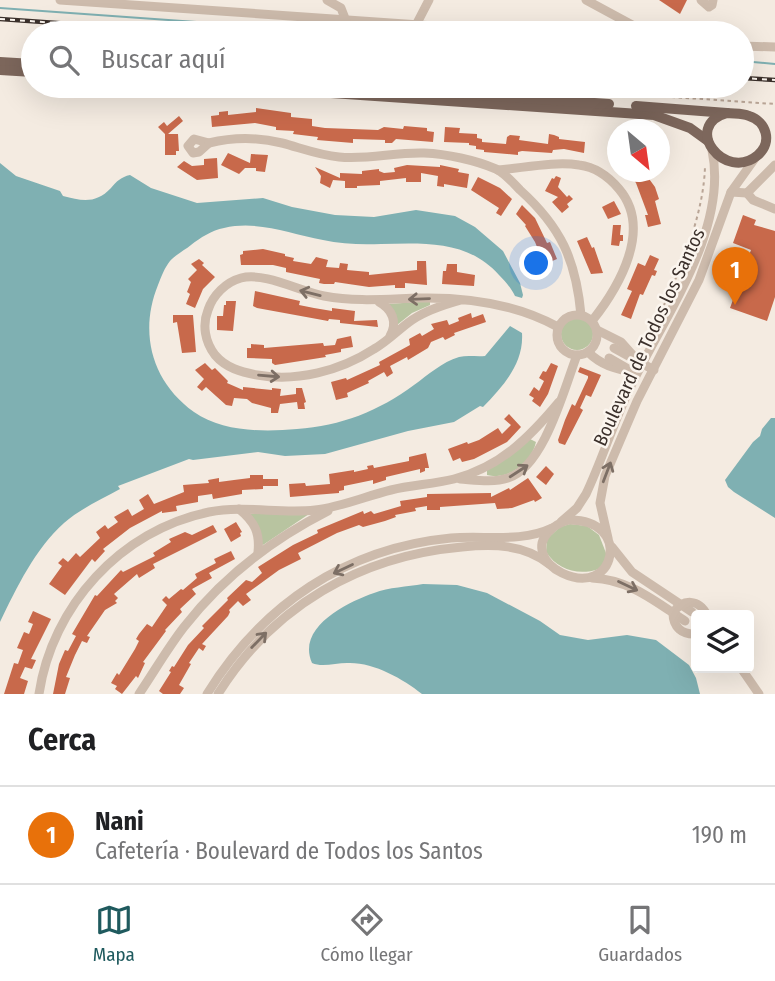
<!DOCTYPE html>
<html lang="es">
<head>
<meta charset="utf-8">
<style>
	:root { --surface:#fff; --page:#f6f6f6; --text:#202124; --muted:#757577; --line:#e0e0e0; --accent:#1f5a5e }
	body { margin:0; font-family:"Fira Sans Condensed",sans-serif; background:var(--page); color:var(--text) }
	.controls { position:absolute; right:21px; bottom:21px; display:grid; overflow:hidden; border-radius:7px; box-shadow:0 7px 28px #0002 }
	.controls button { width:63px; height:63px; display:grid; place-items:center; padding:0; border:0; border-bottom:2px solid var(--line); background:var(--surface); color:var(--text); font:35px sans-serif }
	.compass { position:absolute; left:607px; top:119px; width:63px; height:63px; border-radius:50%; background:var(--surface); box-shadow:0 7px 28px #0002; rotate:151deg }
	.you { position:absolute; left:537px; top:264px; width:24px; height:24px; margin:-18px; border:5px solid #fff; border-radius:50%; background:#1a73e8; box-shadow:0 0 0 10px #1a73e833 }
	.badge { display:grid; place-items:center; width:46px; height:46px; border-radius:50%; background:var(--accent); color:#fff; font-size:23px; font-weight:700 }
	.pin { position:absolute; translate:-50% -58px; filter:drop-shadow(0 2px 4px #0008) }
	.pin::after { content:''; position:absolute; top:37px; width:24px; height:21px; background:inherit; clip-path:polygon(0 0,100% 0,50% 100%) }
	.list { margin:0; padding:0; list-style:none }
	h2 { display:flex; justify-content:space-between; align-items:center; height:91px; margin:0; padding:0 28px; font-size:30px }
	h2 small { font-size:23px; font-weight:400; color:var(--muted) }
	.list li { display:grid; grid-template-columns:46px 1fr auto; gap:21px; align-items:center; box-sizing:border-box; height:98px; padding:0 28px; border-top:2px solid var(--line) }
	.list b { display:block; font-size:26px; white-space:nowrap }
	.list p { margin:0; font-size:23px; white-space:nowrap; color:var(--muted) }
	.list em { font-size:23px; font-style:normal; color:var(--muted) }
	.icon { flex:none; width:38px; height:38px; fill:none; stroke:currentColor; stroke-width:2; stroke-linecap:round; stroke-linejoin:round }
	.map { position:relative; flex:none; width:775px; height:694px; overflow:hidden }
	.search { position:absolute; background:var(--surface); box-shadow:0 7px 28px #0002; left:21px; right:21px; top:21px; height:77px; display:flex; align-items:center; gap:18px; box-sizing:border-box; padding:0 24px; border-radius:38px; color:var(--muted); font-size:26px }
	.sheet { height:189px; background:var(--surface) }
	nav { display:flex; justify-content:space-around; align-items:center; box-sizing:border-box; height:98px; border-top:2px solid var(--line); background:var(--surface); font-size:19px; color:var(--muted) }
	nav a { display:grid; justify-items:center; gap:4px }
	nav .on { color:var(--accent) }
	.map>svg:first-child { display:block }
</style>
</head>
<body>
<div class="map">
<svg width="775" height="694" viewBox="0 0 775 694">
	<rect width="100%" height="100%" fill="#f4ebe1"/>
	<!-- green -->
	<g fill="#b8c4a0">
		<polygon points="430,301 430,305 412,313 397,325 388,306 389,304"/>
		<circle cx="577" cy="334" r="16"/>
		<path d="M530 439 536 442C532 462 508 481 487 475V468Z"/>
		<polygon points="249,514 309,514 263,545 261,543"/>
		<path d="M570 524 587 526 599 535 606 553V559L599 569C578 576 558 570 546 552L547 539 560 527Z"/>
	</g>
	<!-- water -->
	<g fill="#7fb0b2">
		<path d="M0 163 16 176 60 191 63 196C82 201 96 204 111 188 117 181 121 177 130 175L151 188 197 203 263 198 292 207 335 215 374 217 416 210 455 216 475 227 503 251 520 283 523 295 522 298 515 296C511 288 505 281 499 275 468 240 424 243 381 244 362 245 341 244 323 240 290 234 258 220 224 228 212 230 200 238 191 245 185 250 175 255 170 261 165 267 161 277 158 285 139 332 151 381 194 412 222 432 264 432 297 429 341 426 379 411 414 385 428 375 442 362 459 357 468 355 477 357 485 356L510 326 522 333C524 364 503 386 483 407L480 406 454 422 408 431 325 454 285 456 258 452 193 460 189 459 118 486 120 489C102 499 80 509 64 523 35 549 17 587 0 622Z"/>
		<polygon points="771,418 775,418 775,518 734,492 728,487 725,480 753,442 760,436 762,429"/>
		<path d="M423 584 457 585 487 593 540 621 560 635 588 640 627 635 656 640 689 665 696 678 700 694H422C403 679 375 663 350 663 338 662 323 668 312 663 296 627 348 602 374 593 389 587 407 587 423 584Z"/>
	</g>
	<g fill="none" stroke-linecap="round" stroke-linejoin="round">
		<!-- stream -->
		<g stroke="#7fb0b2" stroke-width="2">
			<polyline points="0,8 351,33"/>
			<polyline points="742,61 775,64"/>
		</g>
	</g>
	<!-- building -->
	<g fill="#c8694b">
		<polygon points="659,0 687,0 680,14"/>
		<polygon points="256,108 291,113 291,117 312,119 312,126 325,128 378,130 384,127 403,129 404,126 427,128 427,131 434,132 433,142 396,139 392,143 385,143 385,140 353,139 353,143 317,140 318,137 293,134 294,131 276,130 276,127 255,123 212,127 211,116 219,115 219,112 228,111 228,115 256,112"/>
		<polygon points="179,116 183,121 168,134 178,134 179,151 176,151 176,155 165,155 165,134 158,127 164,122 167,126"/>
		<polygon points="445,127 460,128 459,133 477,134 477,138 482,139 482,142 506,144 507,137 510,135 520,136 519,140 548,144 549,134 554,135 559,137 559,139 585,142 584,153 564,149 553,150 552,153 522,151 518,152 518,155 484,152 484,150 476,149 476,146 469,145 469,143 444,142"/>
		<polygon points="228,153 250,163 251,154 268,155 265,172 256,171 256,168 245,168 239,174 221,165"/>
		<polygon points="217,158 218,178 197,180 177,167 184,161 192,166 204,165 204,159"/>
		<polygon points="407,165 440,167 440,165 459,169 458,172 469,174 467,188 444,184 444,187 437,186 438,176 421,173 421,182 406,182 406,178 380,181 380,185 357,186 357,188 345,188 345,181 333,180 330,188 320,183 321,176 315,167 340,178 340,173 362,174 362,171 379,169 379,171 384,173 395,172 394,168"/>
		<polygon points="628,172 644,172 655,187 659,199 655,201 661,224 648,227 645,215 648,215 636,183"/>
		<polygon points="556,176 561,178 558,187 567,197 569,195 573,199 567,204 569,207 562,213 552,202 558,197 545,191 552,178 554,179"/>
		<polygon points="478,177 500,188 512,199 501,216 496,213 499,208 471,190"/>
		<polygon points="614,201 621,214 608,219 602,207"/>
		<polygon points="522,205 535,218 547,243 550,242 557,259 538,267 536,261 542,259 535,242 525,226 526,225 516,214"/>
		<polygon points="743,215 756,220 754,225 775,231 775,297 767,321 730,308 751,250 733,243"/>
		<polygon points="613,225 621,225 620,235 623,235 623,241 620,241 619,246 611,245"/>
		<polygon points="587,237 592,248 594,247 603,273 591,274 577,241"/>
		<polygon points="263,249 285,254 285,256 294,258 293,261 311,264 316,257 328,260 326,267 339,268 340,263 348,264 347,270 369,272 369,275 417,270 417,261 426,261 427,285 405,283 405,288 395,288 395,285 369,287 335,282 334,284 324,284 319,283 320,279 286,272 286,268 273,265 241,265 240,255 243,254 243,251"/>
		<polygon points="650,255 659,259 654,270 657,271 655,276 652,275 643,295 640,294 631,319 621,315 632,291 627,289 638,263 645,266"/>
		<polygon points="199,259 204,263 202,265 215,277 203,289 195,308 186,304 190,294 187,292 191,282 188,279 197,270 191,264"/>
		<polygon points="447,264 457,264 457,272 475,275 474,286 442,284 443,271 446,271"/>
		<polygon points="255,291 300,301 299,305 314,308 332,311 332,308 355,311 354,321 377,320 378,327 340,323 340,320 329,319 328,321 257,308 253,306"/>
		<polygon points="226,301 236,301 233,331 217,330 217,316 223,316 224,305 226,305"/>
		<polygon points="471,313 472,318 483,314 486,322 454,333 455,335 445,340 443,337 431,342 428,348 408,360 407,357 390,366 393,373 387,377 384,372 368,381 369,383 347,393 348,397 336,400 331,382 346,378 347,380 380,365 379,362 410,345 409,339 420,333 422,336 434,329 431,324 447,320 449,325 459,321 458,318"/>
		<polygon points="173,315 193,315 196,352 182,353 177,322 173,323"/>
		<polygon points="351,336 353,347 341,349 341,352 325,355 326,357 275,365 272,363 272,359 247,358 247,348 251,348 251,344 264,345 264,348 323,343 324,346 335,345 337,339"/>
		<polygon points="205,363 212,370 215,368 228,381 227,383 243,390 243,387 272,390 272,388 281,389 280,396 296,394 296,388 302,388 306,402 304,403 305,409 298,409 297,402 280,404 278,413 271,413 271,408 252,403 247,399 234,398 232,406 226,405 206,387 202,391 197,387 204,379 195,370"/>
		<polygon points="551,363 558,366 548,394 540,407 532,401 534,398 529,395 534,387 539,391 544,381 539,378 543,371 546,372"/>
		<polygon points="580,367 601,375 591,397 586,395 580,408 583,410 565,445 559,443 558,440 565,420 572,404 575,406 588,378 588,376 578,372"/>
		<polygon points="509,414 521,427 507,442 474,459 462,462 460,458 453,461 448,449 467,442 468,444 479,440 498,428 502,434 511,425 504,419"/>
		<polygon points="426,453 429,468 425,468 425,471 420,473 420,469 386,477 386,480 373,484 373,480 344,486 344,490 339,491 339,493 290,497 289,484 305,483 306,486 330,484 329,474 354,470 354,472 368,469 367,466 373,465 374,468 409,461 409,457"/>
		<polygon points="546,466 554,474 546,485 536,477"/>
		<polygon points="250,475 263,475 263,479 278,479 278,486 263,486 263,489 242,490 242,494 213,499 212,494 198,496 198,502 176,506 177,511 162,513 162,511 130,528 103,549 105,551 95,562 92,559 65,595 49,584 62,566 58,563 63,558 68,562 76,553 80,557 100,538 96,532 105,525 108,529 118,522 114,517 128,509 132,516 144,509 139,500 148,494 154,504 184,492 183,485 209,483 208,480 219,478 219,482 234,480 250,478"/>
		<polygon points="528,478 542,498 535,502 534,500 512,508 497,509 495,503 440,507 440,510 427,510 427,506 415,508 416,511 395,515 396,517 385,521 363,527 359,525 337,533 298,553 301,559 279,570 246,594 251,600 243,606 238,601 229,610 230,612 228,616 202,644 206,646 203,651 199,648 189,663 191,664 179,685 184,688 180,694 163,694 159,691 171,672 169,671 172,666 174,667 188,645 204,628 202,626 228,600 227,598 246,580 252,582 262,573 258,567 293,545 318,533 317,530 363,511 364,514 371,511 374,514 401,506 400,501 427,497 427,494 491,493 491,497 509,488 510,490"/>
		<polygon points="236,522 242,532 240,533 241,536 231,542 224,529"/>
		<polygon points="213,525 217,532 153,564 155,568 139,578 137,574 114,594 118,598 115,601 117,603 105,610 87,636 90,637 87,643 82,641 75,655 66,677 70,678 65,694 53,694 59,664 65,650 68,651 76,636 72,634 95,595 97,596 121,570 123,572 155,556 153,553 171,542 169,539 185,532 192,535"/>
		<polygon points="231,551 235,559 209,573 212,578 192,589 196,594 180,609 182,612 165,630 166,631 143,662 145,663 138,678 136,676 122,694 115,689 117,686 111,683 117,673 119,675 135,649 139,641 136,639 139,634 147,624 152,627 167,605 162,600 166,596 169,599 181,589 183,590 197,578 195,574 216,563 214,559"/>
		<polygon points="33,611 51,619 31,659 36,660 32,669 25,667 20,678 28,681 24,694 4,694 14,663 18,664 23,650 17,648 24,632 29,634 33,624 28,622"/>
	</g>
	<g fill="none" stroke-linecap="round" stroke-linejoin="round">
		<!-- path -->
		<g stroke="#b9a596" stroke-width="2" stroke-dasharray="3.5 3.5" stroke-linecap="butt">
			<polyline points="511,86 775,104"/>
			<path d="M664 305C683 264 704 211 705 166"/>
		</g>
		<!-- minor -->
		<g stroke="#cdbbac" stroke-width="9">
			<polyline points="60,0 536,33"/>
			<polyline points="327,0 341,8 346,21"/>
			<polyline points="586,0 647,33"/>
			<polyline points="701,0 709,7 712,5 713,0"/>
			<polyline points="415,33 416,25 429,0"/>
			<polyline points="742,46 775,47"/>
			<polygon points="194,139 209,143 199,152 193,153 188,146"/>
			<path d="M209 143C234 137 257 137 282 143 301 148 319 155 339 157 368 160 395 152 424 153 447 154 475 160 496 169 505 173 513 183 520 190 561 227 576 260 581 315"/>
			<path d="M498 170C523 168 555 161 579 165 595 167 609 177 619 189 653 229 619 287 592 321"/>
			<polyline points="731,192 747,193 775,165"/>
			<polyline points="747,193 753,200 775,209"/>
			<path d="M461 300C443 305 427 310 412 320 399 329 388 341 374 349 340 371 297 382 257 375 241 372 226 368 215 355 205 342 202 325 208 310 213 295 226 282 241 278 265 272 299 291 324 296 356 302 386 299 419 298 467 297 516 304 558 327"/>
			<path d="M379 302C392 309 398 322 390 336"/>
			<circle cx="577" cy="335" r="20"/>
			<polyline points="597,330 621,342 638,361"/>
			<polyline points="614,348 654,370"/>
			<path d="M588 352C601 365 615 369 633 372"/>
			<polyline points="609,358 628,369"/>
			<path d="M460 479C475 480 493 483 508 478 544 467 564 389 577 355"/>
			<path d="M239 509C255 522 260 533 258 552"/>
			<path d="M569 520C633 519 616 599 562 573 554 569 546 563 543 554 537 537 554 524 569 520Z"/>
			<path d="M561 522 577 508 586 494C602 460 613 424 629 390 662 319 729 231 712 150"/>
			<polyline points="608,538 600,503 605,476 637,401 699,280 731,192 756,157"/>
			<polyline points="612,547 632,572 692,612"/>
			<path d="M592 578C628 579 655 601 685 621"/>
			<path d="M696 634C682 635 673 627 673 613 683 598 699 599 707 615"/>
			<polyline points="741,668 759,694"/>
			<path d="M39 694C52 606 121 530 209 512 245 505 280 514 315 510 341 507 366 496 391 490 412 485 434 484 454 479 500 467 529 438 559 402"/>
			<path d="M139 694C154 672 167 649 184 627 223 577 271 540 328 511"/>
			<path d="M207 694C262 605 346 548 451 538 484 535 521 543 552 528"/>
			<path d="M218 694C273 606 360 556 462 547 493 544 524 544 549 564"/>
		</g>
		<!-- major -->
		<g stroke="#7d675c" stroke-width="10">
			<polyline points="0,62 33,64"/>
			<polyline points="0,70 33,72"/>
			<polyline points="227,86 654,115 690,128 708,141"/>
			<polyline points="349,86 609,104"/>
			<polyline points="636,106 727,113"/>
			<path d="M727 113C735 114 742 113 749 116 766 121 773 142 758 155 725 183 681 126 727 113Z"/>
		</g>
		<!-- rail casing -->
		<g stroke="#3b302b" stroke-width="4.5">
			<g id="rail">
				<polyline points="0,19 200,33"/>
				<polyline points="742,78 775,80"/>
			</g>
		</g>
		<!-- rail -->
		<use href="#rail" stroke="#fbf5ee" stroke-width="2" stroke-dasharray="5" stroke-linecap="butt"/>
	</g>
	<!-- one-way arrows -->
	<defs><path id="oneway-shaft" d="M-6 0H5M1.5-3L5.5 0L1.5 3" fill="none" stroke-width="1.6" stroke-linecap="round" stroke-linejoin="round" transform="scale(1.75)"/></defs>
	<g stroke="#7d6f65">
		<use href="#oneway-shaft" transform="translate(310 293) rotate(-166)"/>
		<use href="#oneway-shaft" transform="translate(419 299) rotate(178)"/>
		<use href="#oneway-shaft" transform="translate(269 376) rotate(5)"/>
		<use href="#oneway-shaft" transform="translate(519 471) rotate(-33)"/>
		<use href="#oneway-shaft" transform="translate(607 472) rotate(-69)"/>
		<use href="#oneway-shaft" transform="translate(343 569) rotate(155)"/>
		<use href="#oneway-shaft" transform="translate(628 586) rotate(25)"/>
		<use href="#oneway-shaft" transform="translate(259 640) rotate(-46)"/>
	</g>
	<g text-anchor="middle" dominant-baseline="central" stroke-width="5" stroke-linejoin="round" paint-order="stroke">
		<!-- street labels -->
		<g font-size="19" fill="#3b302b" stroke="#fbf5ee">
			<text transform="translate(649 337) rotate(-65)">Boulevard de Todos los Santos</text>
		</g>
	</g>
</svg>
<div class="controls">
<button><svg class="icon" aria-label="layers" viewBox="0 0 24 24"><path d="M12 4l9 5-9 5-9-5zM3 14l9 5 9-5"/></svg></button>
</div>
<svg class="compass" viewBox="-18 -18 36 36"><path d="M0-13l5 13h-10z" fill="#e53935"/><path d="M0 13l5-13h-10z" fill="#757577"/></svg>
<div class="you"></div>
<div class="pin badge" style="left:735px;top:305px;background:#e8710a">1</div>
<div class="search"><svg class="icon" aria-label="search" viewBox="0 0 24 24"><circle cx="10" cy="10" r="6"/><path d="M15 15l6 6"/></svg>Buscar aquí</div>
</div>
<section class="sheet">
<h2>Cerca<small></small></h2>
<ul class="list">
<li><span class="badge" style="background:#e8710a">1</span><div><b>Nani</b><p>Cafetería · Boulevard de Todos los Santos</p></div><em>190 m</em></li>
</ul>
</section>
<nav>
<a class="on"><svg class="icon" aria-label="map" viewBox="0 0 24 24"><path d="M3 6l6-2 6 2 6-2v14l-6 2-6-2-6 2zM9 4v14M15 6v14"/></svg>Mapa</a>
<a><svg class="icon" aria-label="directions" viewBox="0 0 24 24"><path d="M12 3l9 9-9 9-9-9zM9 14v-3h6M13 9l2 2-2 2"/></svg>Cómo llegar</a>
<a><svg class="icon" aria-label="saved" viewBox="0 0 24 24"><path d="M7 4h10v16l-5-4-5 4z"/></svg>Guardados</a>
</nav>
</body>
</html>
